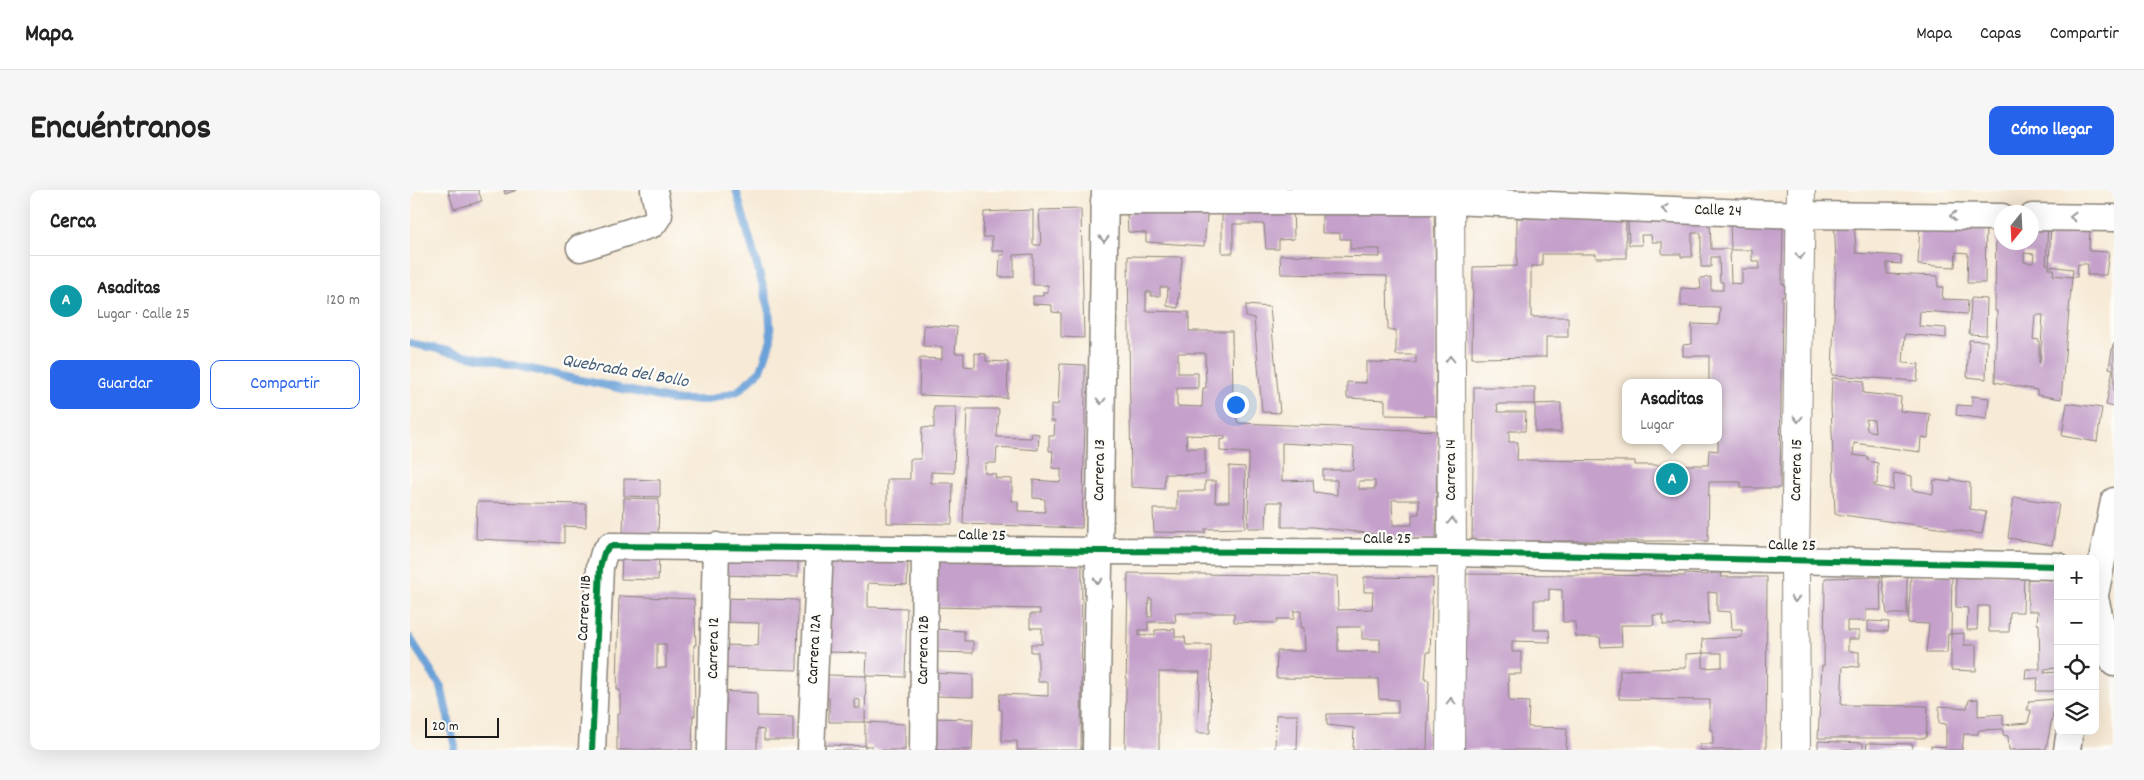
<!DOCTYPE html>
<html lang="es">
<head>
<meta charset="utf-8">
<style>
	:root { --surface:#fff; --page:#f6f6f6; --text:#222; --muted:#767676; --line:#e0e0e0; --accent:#2563eb }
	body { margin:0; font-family:Dekko,sans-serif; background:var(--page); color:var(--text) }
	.controls { position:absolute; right:15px; bottom:15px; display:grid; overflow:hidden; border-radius:10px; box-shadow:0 5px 20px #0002 }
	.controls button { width:45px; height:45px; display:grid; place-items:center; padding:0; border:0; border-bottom:1px solid var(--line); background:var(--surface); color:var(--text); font:25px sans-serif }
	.compass { position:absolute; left:1584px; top:15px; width:45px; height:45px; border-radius:50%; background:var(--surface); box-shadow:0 5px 20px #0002; rotate:198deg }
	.scale { position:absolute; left:15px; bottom:12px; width:74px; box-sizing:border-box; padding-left:5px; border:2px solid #1c1c1c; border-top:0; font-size:14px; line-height:18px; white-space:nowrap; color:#1c1c1c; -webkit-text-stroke:4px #fdfcf7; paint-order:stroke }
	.you { position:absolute; left:825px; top:214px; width:18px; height:18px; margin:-12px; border:4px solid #fff; border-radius:50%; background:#1a73e8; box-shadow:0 0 0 8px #1a73e833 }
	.badge { display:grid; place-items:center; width:32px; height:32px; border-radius:50%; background:var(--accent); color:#fff; font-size:16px; font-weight:700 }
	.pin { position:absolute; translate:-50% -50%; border:2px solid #fff; box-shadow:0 1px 5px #0006 }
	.popup { position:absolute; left:1212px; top:189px; width:100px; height:65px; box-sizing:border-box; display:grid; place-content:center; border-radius:10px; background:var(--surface); filter:drop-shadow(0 1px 4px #0005); font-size:16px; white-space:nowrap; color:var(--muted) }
	.popup b { font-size:19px; color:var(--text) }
	.popup::after { content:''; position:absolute; left:50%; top:100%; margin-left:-10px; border:10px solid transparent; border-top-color:var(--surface) }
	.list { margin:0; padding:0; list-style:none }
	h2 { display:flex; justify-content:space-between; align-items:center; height:65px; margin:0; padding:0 20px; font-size:21px }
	h2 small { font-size:16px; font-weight:400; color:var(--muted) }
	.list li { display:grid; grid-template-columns:32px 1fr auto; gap:15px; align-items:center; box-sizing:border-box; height:90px; padding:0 20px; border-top:1px solid var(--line) }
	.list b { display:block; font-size:19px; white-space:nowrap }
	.list p { margin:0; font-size:16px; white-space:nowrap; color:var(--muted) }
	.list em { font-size:16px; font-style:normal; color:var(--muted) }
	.actions { display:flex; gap:10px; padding:15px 20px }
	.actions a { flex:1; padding:11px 0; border:1px solid var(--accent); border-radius:10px; text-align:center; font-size:18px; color:var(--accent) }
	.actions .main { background:var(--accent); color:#fff }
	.icon { flex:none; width:28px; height:28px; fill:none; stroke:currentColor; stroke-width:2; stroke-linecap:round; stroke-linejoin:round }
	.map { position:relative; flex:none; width:1704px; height:560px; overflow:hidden; border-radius:10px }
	header { display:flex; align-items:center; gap:30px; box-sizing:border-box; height:70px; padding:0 25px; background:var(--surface); border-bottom:1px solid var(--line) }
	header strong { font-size:24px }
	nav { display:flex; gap:28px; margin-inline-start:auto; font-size:18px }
	.intro { display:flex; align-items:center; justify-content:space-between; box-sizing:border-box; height:120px; padding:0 30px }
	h1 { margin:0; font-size:35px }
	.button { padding:12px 22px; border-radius:10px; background:var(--accent); color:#fff; font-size:18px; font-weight:700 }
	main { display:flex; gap:30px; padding:0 30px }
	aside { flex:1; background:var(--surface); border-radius:10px; box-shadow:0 5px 20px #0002 }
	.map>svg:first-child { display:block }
</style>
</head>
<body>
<header>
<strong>Mapa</strong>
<nav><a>Mapa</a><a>Capas</a><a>Compartir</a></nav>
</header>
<div class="intro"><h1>Encuéntranos</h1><a class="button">Cómo llegar</a></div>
<main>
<aside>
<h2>Cerca<small></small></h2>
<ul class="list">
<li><span class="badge" style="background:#0f9aa8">A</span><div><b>Asaditas</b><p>Lugar · Calle 25</p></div><em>120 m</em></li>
</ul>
<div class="actions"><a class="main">Guardar</a><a>Compartir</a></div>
</aside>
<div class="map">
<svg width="1704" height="560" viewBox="0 0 1704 560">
	<rect width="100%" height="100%" fill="#fdfcf7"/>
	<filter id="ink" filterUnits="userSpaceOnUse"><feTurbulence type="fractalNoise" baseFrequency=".02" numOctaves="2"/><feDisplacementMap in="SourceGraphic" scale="10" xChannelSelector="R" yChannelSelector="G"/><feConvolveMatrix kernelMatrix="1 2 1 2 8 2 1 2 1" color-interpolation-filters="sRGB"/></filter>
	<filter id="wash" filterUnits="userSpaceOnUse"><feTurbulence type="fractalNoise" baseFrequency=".0096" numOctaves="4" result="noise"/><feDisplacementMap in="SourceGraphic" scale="20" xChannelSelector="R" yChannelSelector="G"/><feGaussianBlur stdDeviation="1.12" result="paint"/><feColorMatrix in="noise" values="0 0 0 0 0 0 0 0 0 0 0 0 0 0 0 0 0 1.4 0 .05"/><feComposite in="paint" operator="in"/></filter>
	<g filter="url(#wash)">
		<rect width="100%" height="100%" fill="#f7ead6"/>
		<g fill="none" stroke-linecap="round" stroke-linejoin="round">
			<!-- stream -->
			<g stroke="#6ba1d8" stroke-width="8">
				<polyline points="0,153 263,210 298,210 328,201 351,180 361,150 359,118 326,0"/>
				<polyline points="0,448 31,497 45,557 44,560"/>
			</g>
		</g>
		<g id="blocks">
			<!-- building -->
			<g fill="#c4a0ca" fill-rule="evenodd">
				<polygon points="38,0 68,0 72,11 44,19"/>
				<polygon points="94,0 107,0 95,4"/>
				<polygon points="812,13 883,15 884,49 869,50 869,59 856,59 854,34 823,34 823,63 812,63"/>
				<polygon points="912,15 1024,17 1026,87 1026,226 975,225 975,210 937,208 937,192 956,193 956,172 1006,173 1006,165 986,165 986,140 978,140 977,86 871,84 870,65 970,67 970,59 940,59 940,49 930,49 930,43 912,43"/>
				<polygon points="798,17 794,56 736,52 736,43 718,42 717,25 724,20"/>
				<polygon points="671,19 674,148 651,147 651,123 642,122 642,115 623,114 623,106 633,106 633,102 638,102 638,95 623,95 623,64 604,65 604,87 589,87 590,65 594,65 594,61 582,61 582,47 573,47 574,22 623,20 623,55 631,55 629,20"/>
				<polygon points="1107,28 1216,29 1216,68 1186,68 1186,64 1132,64 1132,76 1121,76 1121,127 1158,127 1158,147 1136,147 1136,167 1062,168 1063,77 1107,76"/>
				<polygon points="1576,28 1575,93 1557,93 1558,63 1546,62 1545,77 1508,75 1510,31"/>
				<polygon points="1218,29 1300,30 1301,59 1320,59 1321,93 1332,94 1332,79 1349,79 1350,71 1342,71 1342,60 1321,60 1320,30 1373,30 1372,94 1375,95 1375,106 1372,106 1370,298 1331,298 1331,292 1299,292 1298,351 1062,351 1064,197 1125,197 1125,214 1087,214 1088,222 1116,222 1115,241 1099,241 1099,252 1108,252 1107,270 1225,271 1225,275 1298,275 1299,260 1308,261 1308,193 1299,193 1299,166 1273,166 1273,155 1282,154 1282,134 1309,135 1310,117 1271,116 1271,98 1291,99 1290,88 1301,87 1301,100 1313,100 1313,92 1310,92 1309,67 1301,67 1301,77 1291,77 1291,43 1282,43 1282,67 1271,67 1271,64 1252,64 1252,52 1242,52 1241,45 1231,45 1232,55 1219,55"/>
				<polygon points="1424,29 1444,29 1446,63 1491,66 1491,74 1477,73 1477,84 1528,86 1528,97 1533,97 1532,109 1558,110 1557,124 1510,121 1509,136 1536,138 1536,148 1495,144 1493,173 1509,174 1507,191 1422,185 1426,70"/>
				<path d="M1586 29H1592V52H1622V32L1638 33 1636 74 1639 75 1641 33 1680 36 1679 61 1699 62 1696 85H1677L1678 74H1668L1667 87H1662L1663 79 1639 76V79H1644L1643 85 1662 87 1651 209 1627 205V200L1585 192 1587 121H1585ZM1614 63 1624 64 1623 73 1614 72ZM1625 125H1633L1630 173H1629V150L1623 149Z"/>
				<path d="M718 66 772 67 768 118 757 116 758 97H750V106H741V102H736V121L779 122V141H822L823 218 828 233 1027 241 1026 351 982 350 983 346 903 337H872V312H857L856 338H838L839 263 810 261V250L815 249V246L776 245 777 258H795V285L755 284 754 299 721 297ZM768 163H795L796 198H793L792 217 767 216V198H788V183H768ZM872 253 944 257 943 280H913V290H927V305L904 302 903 290 872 291ZM949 291H965V299H949ZM982 310H1009V324H1002V335H983Z"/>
				<polygon points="1561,108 1577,109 1576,145 1559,144"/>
				<polygon points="836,115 860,117 870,223 852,222 844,128 836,127"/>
				<polygon points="514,135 547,137 545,163 554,163 554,176 565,177 565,163 576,164 576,171 598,172 597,208 509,205 510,168 532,169 532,157 513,156"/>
				<polygon points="1559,150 1577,151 1576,189 1557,187"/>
				<polygon points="1703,154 1704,154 1704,217 1696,215 1703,179 1699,178"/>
				<polygon points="650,174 675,175 675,234 672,338 553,334 557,219 589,219 587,247 621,248 622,243 629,244 628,260 587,257 586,273 575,273 575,283 586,284 585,288 602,289 602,311 608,311 608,321 635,322 635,309 623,308 623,290 651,292 651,279 642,278 643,261 639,261 639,246 644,246 645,231 641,231 641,214 648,215"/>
				<path d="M1422 188 1454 191 1453 203 1491 207 1490 221 1520 224 1518 248 1511 247 1510 262 1444 253 1443 265 1458 267V271L1468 273 1467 294H1463L1464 296 1483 300 1484 283 1502 286V300L1523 304 1524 290 1541 292V289L1560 293V319L1576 322 1572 344 1425 324 1421 214ZM1456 229 1464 230 1465 242 1457 240Z"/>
				<polygon points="1562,206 1579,208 1577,229 1546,225 1547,215 1562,216"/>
				<polygon points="1151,213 1151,242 1125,242 1125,214"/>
				<polygon points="1657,213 1692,218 1687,252 1652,246"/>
				<polygon points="524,217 546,217 544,283 521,282 521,293 543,293 542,334 477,333 477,289 500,289 500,269 511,269 512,237 524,238"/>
				<polygon points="819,276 835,277 835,338 795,339 795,343 744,342 743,319 767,319 767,301 795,301 795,291 806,291 805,312 819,312"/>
				<polygon points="214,289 250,290 250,307 214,306"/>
				<polygon points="1604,307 1649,314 1642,355 1598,348"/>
				<polygon points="214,308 249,309 248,347 213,346"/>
				<polygon points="67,312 176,314 176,337 154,336 154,353 66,349"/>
				<polygon points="311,360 388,362 388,387 311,385"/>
				<polygon points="212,366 249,367 248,390 211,389"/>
				<polygon points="419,367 498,371 497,395 458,393 458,417 497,418 495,487 456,486 457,463 417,462"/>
				<polygon points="529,371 554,371 554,374 672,374 671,560 607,560 607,551 592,551 592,520 589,519 590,504 638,506 638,492 628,492 628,462 621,462 621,454 632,454 632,438 620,438 620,424 630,424 630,419 525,417 526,373 529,374"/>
				<path d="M718 383 927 386 928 420 962 419 963 402H954V387L1023 388 1020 462H1017L1015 490H1019L1017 560H943L944 538 917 535V524L988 523V510L969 509 968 489 866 488 867 461H895L894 438 891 437V421H884V429H867V433L824 432V423H765L766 432H738V440H729V446L745 445V440L765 439V447H775L776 455H801L800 543H787L790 482H749V560H715ZM739 408 742 409V427H738ZM928 437H952V449H970V462L928 461Z"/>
				<polygon points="1298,383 1312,383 1311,387 1357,387 1356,560 1290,560 1290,554 1303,554 1303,540 1300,540 1300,510 1209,509 1210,480 1276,478 1276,464 1293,463 1293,478 1312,477 1312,463 1293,463 1292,449 1332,447 1332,440 1322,440 1321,422 1307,421 1307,403 1298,402 1299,434 1253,435 1253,425 1243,425 1244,435 1211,435 1212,456 1191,457 1190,447 1166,447 1165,432 1153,432 1152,400 1139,399 1139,410 1124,410 1124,440 1139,440 1140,452 1102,451 1102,462 1111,462 1111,484 1098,484 1099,511 1119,512 1118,537 1157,538 1156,560 1050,560 1056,384 1275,386 1275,384 1298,385"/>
				<polygon points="1614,383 1613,422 1600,422 1599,442 1579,442 1579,416 1568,416 1567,440 1557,440 1558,418 1546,417 1546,385"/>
				<polygon points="1542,385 1541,444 1538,444 1537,463 1516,463 1519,434 1498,433 1501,386"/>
				<polygon points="1497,386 1497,424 1477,424 1472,387"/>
				<polygon points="1470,387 1471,420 1456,420 1456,431 1437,431 1437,441 1449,441 1449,449 1438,449 1438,461 1449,462 1449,477 1433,476 1431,515 1518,516 1516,548 1408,548 1412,475 1414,476 1415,388"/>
				<polygon points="1618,389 1648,390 1648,478 1635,479 1634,483 1648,482 1647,501 1626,501 1628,488 1615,489 1616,479 1630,479 1629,434 1627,434 1628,421 1618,421"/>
				<path d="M209 406 284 409 286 455H284L285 526 283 525 282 560H207V523H210V500H207ZM247 454H256V478H247Z"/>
				<polygon points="311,408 388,410 387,480 311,478 311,455 348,456 349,433 310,432"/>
				<polygon points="1458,431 1479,432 1478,441 1458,441"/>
				<polygon points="525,439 554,441 554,451 563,451 563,463 527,462"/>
				<polygon points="1554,443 1554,455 1566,455 1566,481 1541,480 1541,444"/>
				<polygon points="523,483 563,485 563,507 526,506"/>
				<path d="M417 485 456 486 455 532H419V508H416ZM444 509 450 510V518H444Z"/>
				<polygon points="308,501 347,503 347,526 383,527 383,550 354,550 354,540 347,539 347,560 307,560"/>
				<polygon points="1568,509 1568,526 1593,524 1593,535 1618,533 1621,520 1617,520 1619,511 1646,509 1636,559 1599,560 1598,546 1593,545 1593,539 1571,540 1568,541 1568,544 1554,544 1552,560 1521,560 1521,556 1536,557 1536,534 1529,533 1529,516 1557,518 1559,510"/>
				<polygon points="866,525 888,525 887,560 865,560"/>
				<polygon points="523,528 563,529 562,560 526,560"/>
				<polygon points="455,532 495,534 495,560 462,560 462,556 455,556 455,560 415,560 415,555 455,556"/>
				<polygon points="1408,551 1453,553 1453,560 1408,560"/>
				<polygon points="1457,553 1503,554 1502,560 1456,560"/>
			</g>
		</g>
	</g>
	<g filter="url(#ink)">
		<use href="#blocks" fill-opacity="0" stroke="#8a8379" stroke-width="1"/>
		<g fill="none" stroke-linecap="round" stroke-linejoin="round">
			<!-- minor casing -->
			<g stroke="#8a8379" stroke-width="29">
				<g id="minor">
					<polyline points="694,11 1039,11 1391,25 1592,27"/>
					<polyline points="1622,27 1704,28"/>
					<polyline points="170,58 243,34 249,25 244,0"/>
					<polyline points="1685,405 1704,311"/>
					<polyline points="1685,408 1697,458 1704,473"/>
					<polyline points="182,560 190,377 194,363 200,356 689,361 1042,363 1648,376"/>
					<polyline points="301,560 306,356"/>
					<polyline points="401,560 410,358"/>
					<polyline points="513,560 515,359"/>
					<polyline points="686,560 695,0"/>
					<polyline points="1657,560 1660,541"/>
				</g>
			</g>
			<!-- major casing -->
			<g stroke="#8a8379" stroke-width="30">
				<g id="major">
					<polyline points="1040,0 1042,363 1040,560"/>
					<polyline points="1386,560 1385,370 1391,0"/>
				</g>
			</g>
			<!-- minor -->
			<use href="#minor" stroke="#fff" stroke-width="26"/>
			<!-- major -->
			<use href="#major" stroke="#fff" stroke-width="28"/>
			<!-- cycleway casing -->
			<g stroke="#fdfcf7" stroke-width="9">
				<polyline id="cycleway" points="182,560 190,377 194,363 200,356 689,361 1042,363 1648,376"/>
			</g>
			<!-- cycleway -->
			<use href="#cycleway" stroke="#00873e" stroke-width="6"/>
		</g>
		<!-- one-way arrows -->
		<defs><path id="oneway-chevron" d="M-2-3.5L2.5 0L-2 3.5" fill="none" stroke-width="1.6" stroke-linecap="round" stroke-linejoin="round" transform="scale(1.25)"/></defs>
		<g stroke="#999">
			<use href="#oneway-chevron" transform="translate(1255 19) rotate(-178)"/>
			<use href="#oneway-chevron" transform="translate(1543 26) rotate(-179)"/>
			<use href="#oneway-chevron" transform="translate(1663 27) rotate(-179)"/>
			<use href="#oneway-chevron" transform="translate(694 49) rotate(91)"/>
			<use href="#oneway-chevron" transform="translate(1390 66) rotate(91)"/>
			<use href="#oneway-chevron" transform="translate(1040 169) rotate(-90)"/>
			<use href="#oneway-chevron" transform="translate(691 211) rotate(91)"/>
			<use href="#oneway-chevron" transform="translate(1388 229) rotate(91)"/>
			<use href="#oneway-chevron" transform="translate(1042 331) rotate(-90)"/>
			<use href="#oneway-chevron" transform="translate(688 391) rotate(91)"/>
			<use href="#oneway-chevron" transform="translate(1385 409) rotate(90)"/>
			<use href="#oneway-chevron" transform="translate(1041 511) rotate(-90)"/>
		</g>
	</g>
	<g text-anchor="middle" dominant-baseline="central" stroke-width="4.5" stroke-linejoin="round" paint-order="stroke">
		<!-- street labels -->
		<g font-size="16" fill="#1c1c1c" stroke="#fdfcf7">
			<text transform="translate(1308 21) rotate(2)">Calle 24</text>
			<text transform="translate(690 280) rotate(-89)">Carrera 13</text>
			<text transform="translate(1041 280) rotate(-90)">Carrera 14</text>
			<text transform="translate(1387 280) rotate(-89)">Carrera 15</text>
			<text transform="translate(572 346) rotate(1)">Calle 25</text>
			<text x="977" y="349">Calle 25</text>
			<text transform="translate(1382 356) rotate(1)">Calle 25</text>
			<text transform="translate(175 418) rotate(-87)">Carrera 11B</text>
			<text transform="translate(304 458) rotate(-89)">Carrera 12</text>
			<text transform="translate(405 459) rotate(-87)">Carrera 12A</text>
			<text transform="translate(514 460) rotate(-89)">Carrera 12B</text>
		</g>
		<!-- water labels -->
		<g font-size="18" font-style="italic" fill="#445e7a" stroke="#fdfcf7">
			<text transform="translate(215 182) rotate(10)">Quebrada del Bollo</text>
		</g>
	</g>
</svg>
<div class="controls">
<button>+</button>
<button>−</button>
<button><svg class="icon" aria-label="locate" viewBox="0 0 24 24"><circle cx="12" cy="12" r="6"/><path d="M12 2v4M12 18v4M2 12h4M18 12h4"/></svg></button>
<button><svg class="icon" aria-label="layers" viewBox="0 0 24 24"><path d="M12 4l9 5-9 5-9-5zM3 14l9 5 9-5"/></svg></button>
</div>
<svg class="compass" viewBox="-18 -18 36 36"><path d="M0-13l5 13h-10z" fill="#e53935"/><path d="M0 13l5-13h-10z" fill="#767676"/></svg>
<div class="scale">20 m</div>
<div class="you"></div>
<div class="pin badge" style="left:1262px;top:289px;background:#0f9aa8">A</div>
<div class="popup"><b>Asaditas</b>Lugar</div>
</div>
</main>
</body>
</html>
